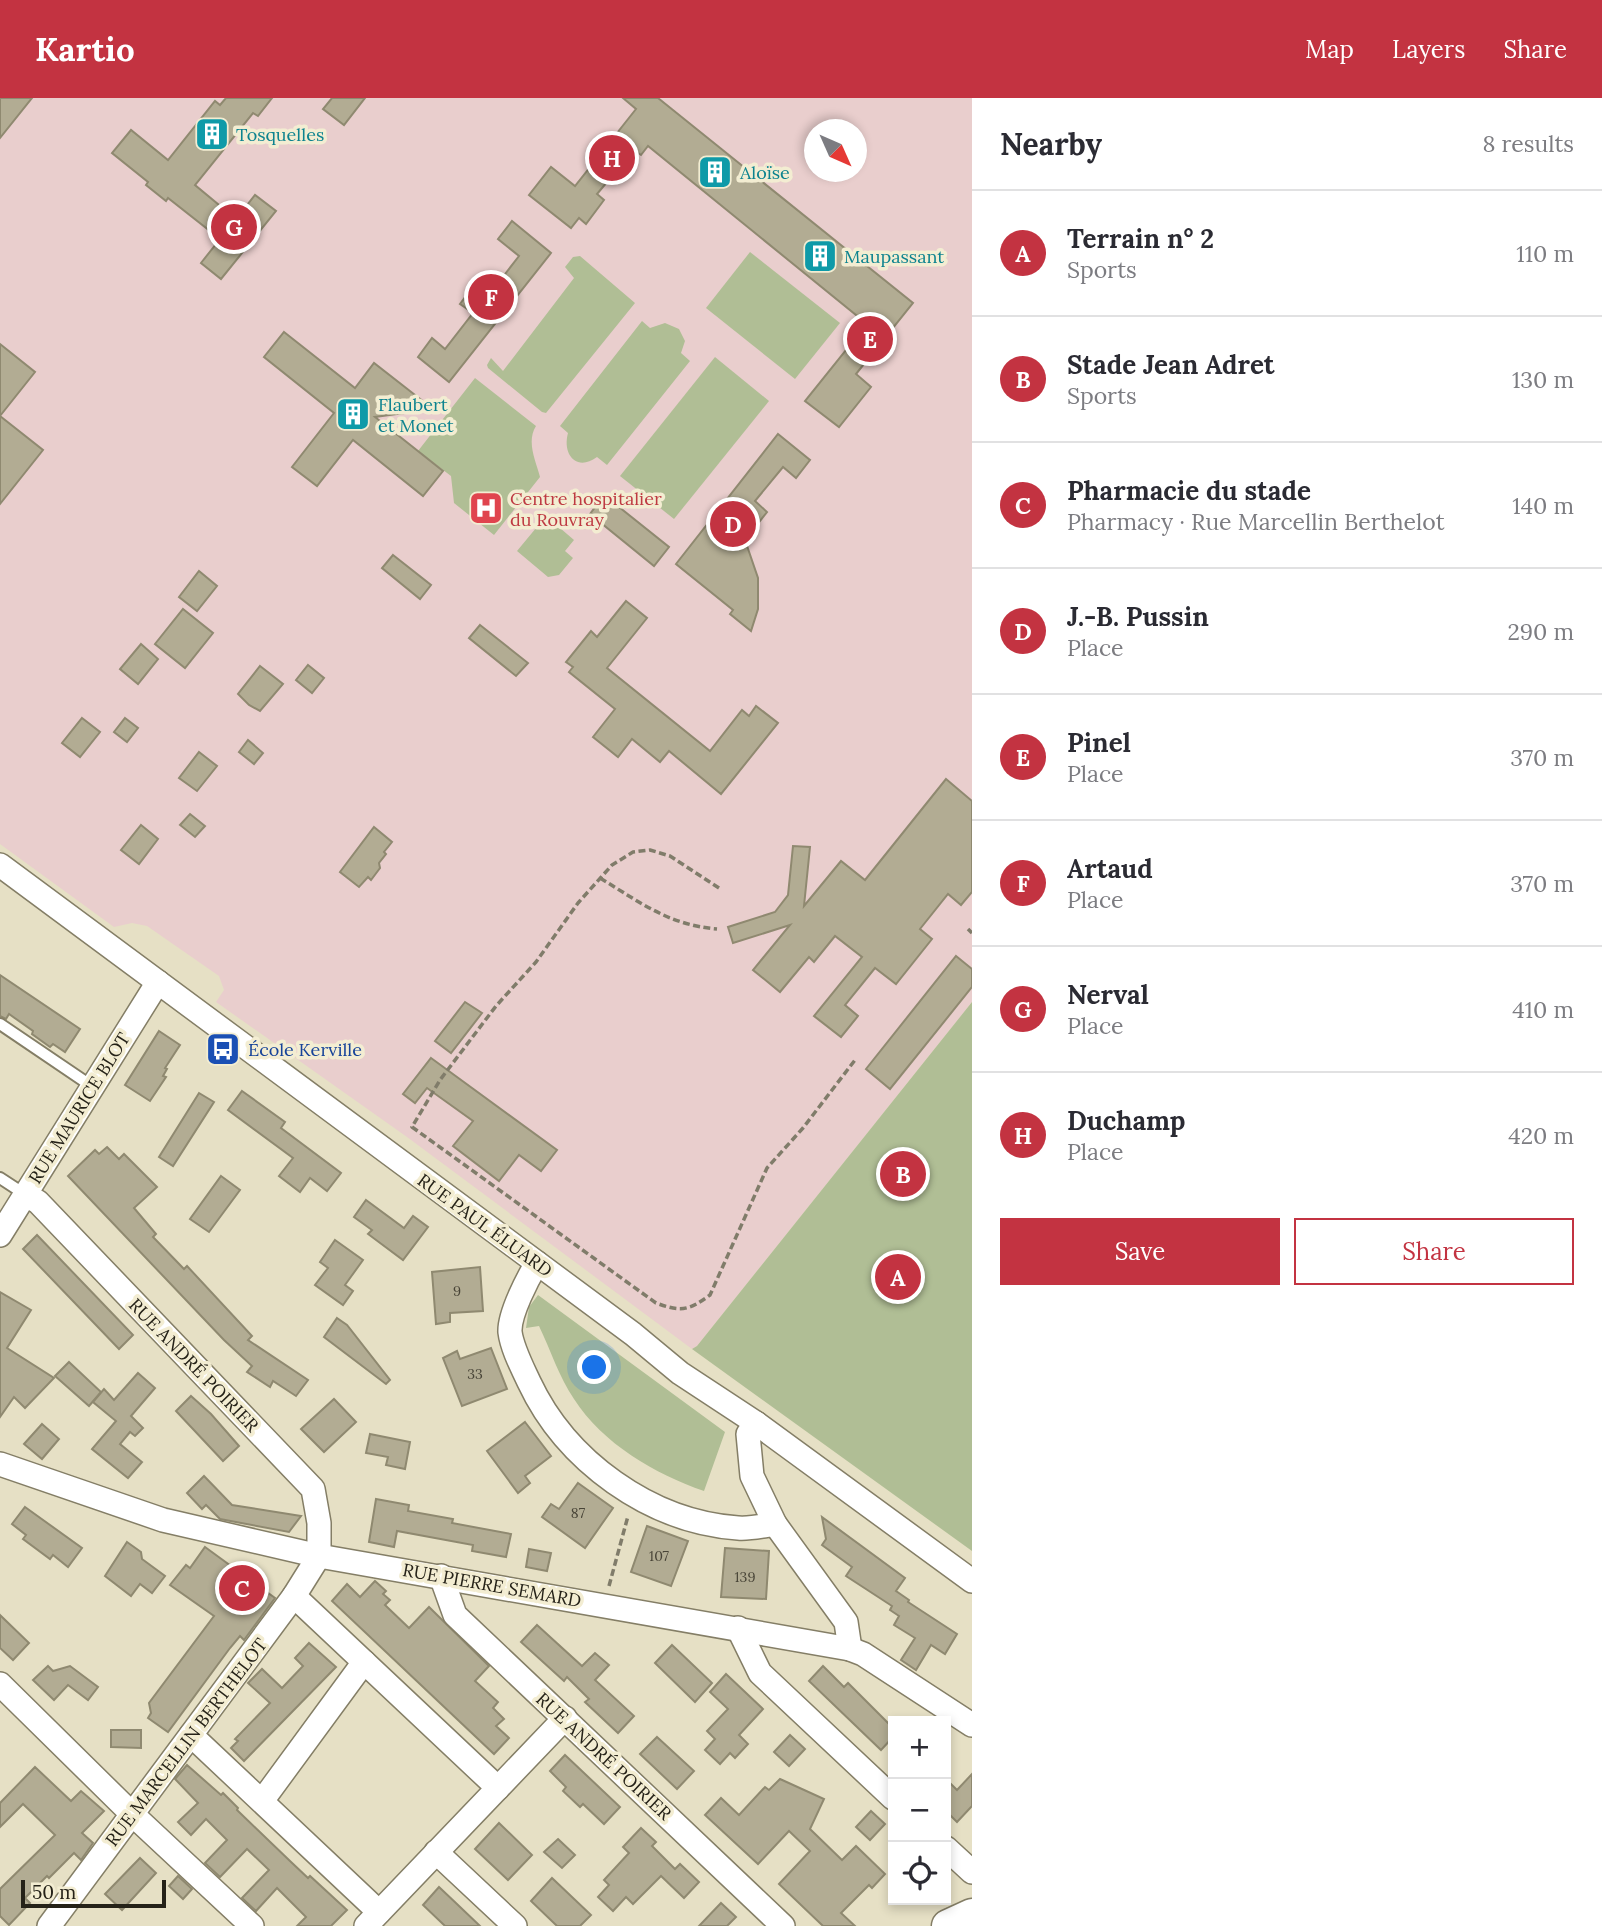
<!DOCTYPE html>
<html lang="en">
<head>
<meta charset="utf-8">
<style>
	:root { --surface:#fff; --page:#f2f2f3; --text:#2b2b33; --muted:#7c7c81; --line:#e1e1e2; --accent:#c33341 }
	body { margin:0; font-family:Lora,serif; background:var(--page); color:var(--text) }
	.controls { position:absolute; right:21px; bottom:21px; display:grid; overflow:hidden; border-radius:0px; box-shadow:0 4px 10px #0003 }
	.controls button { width:63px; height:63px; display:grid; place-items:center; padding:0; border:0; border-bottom:2px solid var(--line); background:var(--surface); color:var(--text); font:35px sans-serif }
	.compass { position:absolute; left:804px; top:21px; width:63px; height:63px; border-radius:50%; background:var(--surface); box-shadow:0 4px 10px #0003; rotate:135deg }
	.scale { position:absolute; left:21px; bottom:18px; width:145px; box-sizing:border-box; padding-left:7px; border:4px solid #252218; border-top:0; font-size:19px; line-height:24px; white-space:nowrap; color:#252218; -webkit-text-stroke:5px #f3edd2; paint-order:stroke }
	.you { position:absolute; left:595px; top:1270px; width:24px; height:24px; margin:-18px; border:5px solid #fff; border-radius:50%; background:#1a73e8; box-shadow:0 0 0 10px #1a73e833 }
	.badge { display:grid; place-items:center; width:46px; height:46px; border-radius:50%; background:var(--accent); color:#fff; font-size:23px; font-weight:700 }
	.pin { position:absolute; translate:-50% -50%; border:4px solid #fff; box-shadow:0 2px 7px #0006 }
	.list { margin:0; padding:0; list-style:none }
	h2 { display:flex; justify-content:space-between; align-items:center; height:91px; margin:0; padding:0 28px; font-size:30px }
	h2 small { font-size:23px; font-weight:400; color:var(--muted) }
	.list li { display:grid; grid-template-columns:46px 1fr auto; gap:21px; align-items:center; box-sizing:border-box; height:126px; padding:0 28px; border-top:2px solid var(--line) }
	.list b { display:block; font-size:26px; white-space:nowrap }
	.list p { margin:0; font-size:23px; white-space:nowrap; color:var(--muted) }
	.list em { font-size:23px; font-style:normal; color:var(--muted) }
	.actions { display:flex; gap:14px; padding:21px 28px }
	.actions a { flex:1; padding:16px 0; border:2px solid var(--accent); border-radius:0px; text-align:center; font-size:24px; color:var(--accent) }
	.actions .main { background:var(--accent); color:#fff }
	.icon { flex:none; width:38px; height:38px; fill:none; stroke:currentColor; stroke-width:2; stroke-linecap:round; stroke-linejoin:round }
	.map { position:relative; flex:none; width:972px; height:1828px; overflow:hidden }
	header { display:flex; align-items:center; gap:42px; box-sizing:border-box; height:98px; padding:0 35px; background:var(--accent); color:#fff }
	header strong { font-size:33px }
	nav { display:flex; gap:38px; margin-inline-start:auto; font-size:24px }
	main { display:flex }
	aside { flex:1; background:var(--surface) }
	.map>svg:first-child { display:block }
</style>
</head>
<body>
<header>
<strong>Kartio</strong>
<nav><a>Map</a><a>Layers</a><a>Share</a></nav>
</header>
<main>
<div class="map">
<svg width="972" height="1828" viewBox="0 0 972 1828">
	<rect width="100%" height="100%" fill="#e6e0c5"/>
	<!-- medical -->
	<path fill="#e9cecd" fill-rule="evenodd" d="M0 0H972V904L697 1248 692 1251 407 1039 216 904 224 892 219 878 147 828 132 825 114 829 0 746ZM814 32H856V74H814Z"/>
	<!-- green -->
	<g fill="#b0be95">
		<polygon points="750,154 840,225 795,281 706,210"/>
		<polygon points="580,158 635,205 546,315 542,314 488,270 487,267 491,260 503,273 574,180 565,169 573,159"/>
		<path d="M642 223 650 230 665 225 679 231 685 243 681 255 690 263 607 367 597 359C577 374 562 357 568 335L560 328Z"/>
		<polygon points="715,259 769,303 674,421 620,378"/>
		<path d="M475 280 536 328C526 344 536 363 540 379L494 437 454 405 451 378 418 353Z"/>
		<polygon points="546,418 574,442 565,453 573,460 559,477 548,479 517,453"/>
		<polygon points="972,904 972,1453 692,1251 697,1248"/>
		<path d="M538 1197 725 1334 704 1393C655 1376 603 1346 574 1301 559 1279 551 1253 539 1228L526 1230 529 1209Z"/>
	</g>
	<!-- building -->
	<g fill="#b2ac93" stroke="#8f8970" stroke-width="2">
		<polygon points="0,0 32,0 0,40"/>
		<polygon points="226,0 272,0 258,18 253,15 195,87 236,121 255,97 276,113 221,181 201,165 220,141 168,100 166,103 146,87 148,84 112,55 131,32 168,62 215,3 220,7"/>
		<polygon points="332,0 365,0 344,27 323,11"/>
		<polygon points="623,0 658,0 913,205 856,276 871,289 839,329 805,303 867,226 648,48 641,57 634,52 597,96 604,102 586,126 579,120 571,130 529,97 551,69 575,88 636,11"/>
		<polygon points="512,123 551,155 449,284 418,259 432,240 445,251 473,215 460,206 478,182 492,193 519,158 498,141"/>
		<polygon points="284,234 355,290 374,265 433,311 375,319 443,373 423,398 353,342 317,388 292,369 334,315 264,259"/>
		<polygon points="0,246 35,274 0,318 43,352 0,406"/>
		<polygon points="778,336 810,362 796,380 783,369 755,403 767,414 745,442 758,480 758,511 751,533 730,516 733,512 676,466"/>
		<polygon points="604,397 669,449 654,468 590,416"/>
		<polygon points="393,457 431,487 420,501 382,470"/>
		<polygon points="199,473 217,488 197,513 179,499"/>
		<polygon points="626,503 647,520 607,570 710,653 742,612 749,618 756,608 778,625 721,696 669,653 660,664 632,641 618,659 593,639 615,611 569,574 573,569 566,564 591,533 597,539"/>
		<polygon points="183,511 213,535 185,570 155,546"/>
		<polygon points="480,527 528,565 516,578 469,540"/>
		<polygon points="141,546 158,561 138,586 120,571"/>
		<polygon points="308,567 324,580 312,595 296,582"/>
		<polygon points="260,568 283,586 260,613 249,607 238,596"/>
		<polygon points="82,620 100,634 80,659 62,645"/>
		<polygon points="125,620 138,630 127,644 114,634"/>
		<polygon points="248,642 263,655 254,666 239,654"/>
		<polygon points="199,654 217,668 197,693 179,680"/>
		<polygon points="946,681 972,703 972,794 961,807 948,796 920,831 932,841 896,886 875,870 845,907 858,918 841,939 814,918 862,859 835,838 814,864 809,859 780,894 753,872 790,827 733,845 728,829 775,814 788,797 793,748 810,749 804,808 841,763 865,782"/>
		<polygon points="190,716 205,728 195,739 180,727"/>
		<polygon points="141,727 158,741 139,766 121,752"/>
		<polygon points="374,729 392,744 384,754 386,756 379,765 380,770 371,782 368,779 359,789 340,774"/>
		<polygon points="956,858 972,871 972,889 890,991 866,971"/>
		<polygon points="0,877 80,931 65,954 53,946 50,949 32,936 33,933 9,916 6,921 0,918"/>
		<polygon points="465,904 482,915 451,955 435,943"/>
		<polygon points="159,933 180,947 165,970 167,971 163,978 166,979 150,1003 125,987"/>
		<polygon points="431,960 557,1052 541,1073 519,1057 499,1083 453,1048 473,1023 427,990 415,1005 403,996"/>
		<polygon points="242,993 285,1024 281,1030 341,1075 327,1093 310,1080 300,1094 279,1078 293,1060 228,1012"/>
		<polygon points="199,995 214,1004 173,1068 159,1059"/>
		<polygon points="107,1049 119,1061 124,1056 157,1089 134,1110 156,1136 153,1139 184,1171 187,1168 252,1238 248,1242 308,1282 296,1298 273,1283 270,1289 247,1274 252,1268 224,1242 68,1078 95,1052 99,1056"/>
		<polygon points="221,1078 240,1092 209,1134 190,1121"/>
		<polygon points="366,1102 404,1130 413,1118 428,1129 403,1162 368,1136 372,1132 354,1119"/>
		<polygon points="37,1137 133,1237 119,1251 23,1151"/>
		<polygon points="335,1142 363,1162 345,1187 353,1193 343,1207 315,1187 328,1170 320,1164"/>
		<polygon points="480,1169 483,1213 450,1215 450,1224 436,1226 432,1174"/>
		<polygon points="0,1194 31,1212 7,1250 54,1280 25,1310 14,1299 0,1319"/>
		<polygon points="337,1220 347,1227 390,1282 386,1286 324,1239"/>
		<polygon points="491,1250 507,1291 462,1308 443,1260 457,1253 460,1261"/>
		<polygon points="69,1264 101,1294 89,1308 55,1278"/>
		<polygon points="138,1275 155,1290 131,1318 143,1330 135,1338 130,1334 120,1346 142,1364 128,1380 92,1351 116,1323 93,1304 104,1291 114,1302"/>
		<polygon points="191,1298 211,1316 239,1348 223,1363 176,1313"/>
		<polygon points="334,1301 356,1324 324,1354 301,1331"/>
		<polygon points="525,1324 551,1358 525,1378 530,1385 518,1395 487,1353"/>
		<polygon points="42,1326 59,1341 42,1361 24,1346"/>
		<polygon points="370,1336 410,1344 405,1371 386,1367 388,1359 366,1355"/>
		<polygon points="204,1378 232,1407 301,1418 289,1434 220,1421 206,1407 202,1411 187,1395"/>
		<polygon points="578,1385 613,1410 585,1450 542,1419 551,1406 559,1411"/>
		<polygon points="376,1401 409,1407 408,1413 453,1421 452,1425 511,1436 506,1459 472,1453 473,1447 397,1433 394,1449 369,1444"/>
		<polygon points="25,1409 82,1450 68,1469 53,1457 50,1461 23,1441 26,1437 12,1426"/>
		<polygon points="822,1419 905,1480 896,1493 909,1502 908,1504 957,1536 945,1556 931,1547 916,1572 901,1562 915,1540 894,1527 899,1518 890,1512 892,1508 846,1478 852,1469 822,1447 826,1441"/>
		<polygon points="647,1428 688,1443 671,1488 631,1474"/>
		<polygon points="127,1444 141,1454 142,1461 165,1478 152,1495 140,1486 131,1498 105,1478"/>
		<polygon points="205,1449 275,1500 244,1542 240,1538 230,1550 168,1634 148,1620 151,1615 149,1605 214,1518 170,1487 186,1467 190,1470"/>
		<polygon points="725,1450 769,1453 766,1501 721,1499"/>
		<polygon points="529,1451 551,1455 547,1473 526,1469"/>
		<polygon points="375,1483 386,1493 383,1496 390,1502 385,1507 409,1530 429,1509 489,1568 475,1583 498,1604 493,1610 504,1621 496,1628 509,1640 494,1656 332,1503 347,1486 360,1499"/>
		<polygon points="0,1517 29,1545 13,1562 0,1550"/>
		<polygon points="537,1527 582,1568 595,1555 609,1567 595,1582 634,1618 618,1635 585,1604 589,1601 567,1579 564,1583 521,1544"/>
		<polygon points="309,1545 336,1569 244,1663 231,1650 238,1643 235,1641 270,1605 248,1585 262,1571 282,1590 303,1568 295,1560"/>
		<polygon points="672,1547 712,1585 695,1604 655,1565"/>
		<polygon points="48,1568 53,1573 70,1568 98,1589 88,1602 68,1587 54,1602 33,1582"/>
		<polygon points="823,1568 844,1589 848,1585 893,1630 893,1639 881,1652 809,1583"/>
		<polygon points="726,1576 763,1611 739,1637 748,1646 735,1660 730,1655 720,1666 705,1652 715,1641 707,1633 728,1611 710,1594"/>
		<polygon points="111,1632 141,1632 141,1650 111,1649"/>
		<polygon points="790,1637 805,1651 789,1668 774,1654"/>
		<polygon points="657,1639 694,1673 677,1691 640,1656"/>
		<polygon points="565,1657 620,1709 604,1726 583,1706 580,1709 563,1693 566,1689 550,1673"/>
		<polygon points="187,1667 221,1697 223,1695 238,1710 237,1712 290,1763 308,1780 310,1778 347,1812 331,1828 297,1828 306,1819 277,1790 256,1813 242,1800 269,1772 247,1751 220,1779 205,1765 227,1742 206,1721 191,1737 178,1724 198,1705 175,1681"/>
		<polygon points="35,1669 71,1703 81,1693 104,1713 82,1735 93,1745 81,1762 74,1755 49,1780 47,1778 25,1800 30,1805 9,1827 0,1818 0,1791 55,1737 23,1706 0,1729 0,1705"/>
		<polygon points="972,1676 972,1708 957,1724 946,1713 946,1681 957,1692"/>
		<polygon points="780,1681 824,1701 810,1731 842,1762 856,1748 885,1776 872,1790 869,1787 841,1815 855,1828 823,1828 779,1786 810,1753 789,1733 758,1766 705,1717 721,1700 739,1717 765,1689 769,1692"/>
		<polygon points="871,1713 885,1726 870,1742 856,1729"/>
		<polygon points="499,1725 532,1757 508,1782 475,1751"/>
		<polygon points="641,1730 656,1744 652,1748 675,1771 680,1766 699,1784 684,1800 661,1778 633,1806 626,1799 613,1813 598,1799 609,1787 604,1782 629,1755 623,1749"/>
		<polygon points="558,1741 575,1757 562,1770 544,1754"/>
		<polygon points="140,1760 156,1775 122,1812 105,1796"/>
		<polygon points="178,1778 192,1791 183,1801 169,1788"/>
		<polygon points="552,1780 591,1817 580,1828 557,1828 531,1803"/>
		<polygon points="439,1789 458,1807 480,1828 445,1828 423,1807"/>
		<polygon points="721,1805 736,1819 727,1828 699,1828"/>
	</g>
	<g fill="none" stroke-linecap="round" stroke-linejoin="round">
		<!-- lane casing -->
		<g stroke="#847e66" stroke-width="14">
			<g id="lane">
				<polyline points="0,926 93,989"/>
				<polyline points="0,1080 26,1097"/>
			</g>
		</g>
		<!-- street casing -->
		<g stroke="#847e66" stroke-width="26">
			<g id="street">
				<polyline points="0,767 633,1236 680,1275 756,1325 972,1483"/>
				<polyline points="26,1097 38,1104 313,1391 319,1425 319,1458 294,1498 49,1828"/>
				<polyline points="0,1137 158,884"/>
				<path d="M537 1165C528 1180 509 1216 510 1234 512 1250 522 1269 529 1284 566 1363 650 1424 738 1430 750 1431 763 1428 775 1426"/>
				<polyline points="756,1325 748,1336 752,1378 775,1426 846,1524 850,1551"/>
				<polyline points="0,1366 163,1422 319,1458 850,1551 863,1556 972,1627"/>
				<polyline points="441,1478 455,1517 783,1828"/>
				<polyline points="294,1498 498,1690"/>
				<polyline points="738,1530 760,1575 893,1700"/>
				<polyline points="0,1586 132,1716 252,1828"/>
				<polyline points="191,1637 379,1814"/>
				<polyline points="262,1703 364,1564"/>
				<polyline points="946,1750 972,1774"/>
				<polyline points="436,1754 515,1828"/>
				<polyline points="366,1828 565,1620"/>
			</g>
		</g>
		<!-- secondary casing -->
		<g stroke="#847e66" stroke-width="35">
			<polyline id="secondary" points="948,1828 972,1817"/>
		</g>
		<!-- path -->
		<g stroke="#807c6a" stroke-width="3.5" stroke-dasharray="7 3.5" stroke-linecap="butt">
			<path d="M600 780C641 805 669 827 717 831"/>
			<path d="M719 790 670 758 650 752 633 754 612 767 578 805 536 864 496 908 440 982 412 1029 656 1205C681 1214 688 1213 710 1197L767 1070 803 1030 855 962"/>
			<polyline points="968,831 972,835"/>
			<polyline points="609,1488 628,1418"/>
		</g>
		<!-- lane -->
		<use href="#lane" stroke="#fff" stroke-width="10"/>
		<!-- street -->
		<use href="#street" stroke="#fff" stroke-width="23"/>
		<!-- secondary -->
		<use href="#secondary" stroke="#fff" stroke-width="32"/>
	</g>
	<!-- icons -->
	<defs>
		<g id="building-square" transform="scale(1.75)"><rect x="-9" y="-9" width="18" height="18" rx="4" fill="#0f9aa8" stroke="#f3edd2"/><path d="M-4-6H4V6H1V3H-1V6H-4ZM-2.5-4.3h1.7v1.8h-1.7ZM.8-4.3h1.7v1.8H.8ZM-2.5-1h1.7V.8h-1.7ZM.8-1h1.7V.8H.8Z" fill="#fff"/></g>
		<g id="hospital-square" transform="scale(1.75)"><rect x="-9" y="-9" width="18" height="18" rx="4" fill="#e0444e" stroke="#f3edd2"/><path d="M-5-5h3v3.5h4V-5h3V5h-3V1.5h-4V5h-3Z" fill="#fff"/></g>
		<g id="bus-square" transform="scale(1.75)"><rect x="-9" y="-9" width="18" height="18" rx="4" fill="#1a4fb4" stroke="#f3edd2"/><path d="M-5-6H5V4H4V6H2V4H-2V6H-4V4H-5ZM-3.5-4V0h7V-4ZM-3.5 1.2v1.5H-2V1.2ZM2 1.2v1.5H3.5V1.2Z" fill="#fff"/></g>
	</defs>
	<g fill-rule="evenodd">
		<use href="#building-square" x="212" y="36"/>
		<use href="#building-square" x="715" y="74"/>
		<use href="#building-square" x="820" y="158"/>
		<use href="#building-square" x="353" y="316"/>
		<use href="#hospital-square" x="486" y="410"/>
		<use href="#bus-square" x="223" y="951"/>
	</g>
	<g text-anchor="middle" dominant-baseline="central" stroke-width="7" stroke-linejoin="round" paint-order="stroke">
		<!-- number labels -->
		<g font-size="14" fill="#484437">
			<text x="457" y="1193">9</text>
			<text x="475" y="1276">33</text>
			<text x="578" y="1415">87</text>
			<text x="659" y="1458">107</text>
			<text x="745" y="1479">139</text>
		</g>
		<!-- culture labels -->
		<g font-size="18" fill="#0d838f" stroke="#f3edd2" text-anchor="start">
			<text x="236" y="36">Tosquelles</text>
			<text x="740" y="74">Aloïse</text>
			<text x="844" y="158">Maupassant</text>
			<text x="378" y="306">Flaubert<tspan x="378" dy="21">et Monet</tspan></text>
		</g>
		<!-- health labels -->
		<g font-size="18" fill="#be3a42" stroke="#f3edd2" text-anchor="start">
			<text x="510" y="400">Centre hospitalier<tspan x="510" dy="21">du Rouvray</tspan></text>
		</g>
		<!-- transit labels -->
		<g font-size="18" fill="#164399" stroke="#f3edd2" text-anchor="start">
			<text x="248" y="951">École Kerville</text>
		</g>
		<!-- street labels -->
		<g font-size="18" fill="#252218" stroke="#f3edd2">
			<text transform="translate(79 1010) rotate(-58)">RUE MAURICE BLOT</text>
			<text transform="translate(485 1127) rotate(36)">RUE PAUL ÉLUARD</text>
			<text transform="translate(194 1267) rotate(46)">RUE ANDRÉ POIRIER</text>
			<text transform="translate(492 1487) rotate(10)">RUE PIERRE SEMARD</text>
			<text transform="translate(186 1644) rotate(-53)">RUE MARCELLIN BERTHELOT</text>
			<text transform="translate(604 1658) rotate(43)">RUE ANDRÉ POIRIER</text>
		</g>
	</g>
</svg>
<div class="controls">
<button>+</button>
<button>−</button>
<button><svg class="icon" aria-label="locate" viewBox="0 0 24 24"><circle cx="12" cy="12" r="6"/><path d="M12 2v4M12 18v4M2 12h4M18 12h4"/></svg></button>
</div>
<svg class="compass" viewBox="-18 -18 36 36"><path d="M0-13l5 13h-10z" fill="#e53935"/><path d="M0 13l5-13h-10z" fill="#7c7c81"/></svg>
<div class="scale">50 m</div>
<div class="you"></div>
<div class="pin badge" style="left:898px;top:1179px">A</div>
<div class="pin badge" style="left:903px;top:1076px">B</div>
<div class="pin badge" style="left:242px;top:1490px">C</div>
<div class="pin badge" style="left:733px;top:426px">D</div>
<div class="pin badge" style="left:870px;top:241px">E</div>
<div class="pin badge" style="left:491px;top:199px">F</div>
<div class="pin badge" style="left:234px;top:129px">G</div>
<div class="pin badge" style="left:612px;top:60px">H</div>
</div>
<aside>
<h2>Nearby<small>8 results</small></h2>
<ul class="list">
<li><span class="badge">A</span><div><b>Terrain n° 2</b><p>Sports</p></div><em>110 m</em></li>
<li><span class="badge">B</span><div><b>Stade Jean Adret</b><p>Sports</p></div><em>130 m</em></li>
<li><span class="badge">C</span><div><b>Pharmacie du stade</b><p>Pharmacy · Rue Marcellin Berthelot</p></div><em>140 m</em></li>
<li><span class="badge">D</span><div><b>J.-B. Pussin</b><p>Place</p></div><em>290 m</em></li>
<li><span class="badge">E</span><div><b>Pinel</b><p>Place</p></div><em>370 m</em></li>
<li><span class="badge">F</span><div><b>Artaud</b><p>Place</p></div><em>370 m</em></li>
<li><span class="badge">G</span><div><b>Nerval</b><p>Place</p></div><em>410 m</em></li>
<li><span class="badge">H</span><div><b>Duchamp</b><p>Place</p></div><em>420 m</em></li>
</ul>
<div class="actions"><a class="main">Save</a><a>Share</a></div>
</aside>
</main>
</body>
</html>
